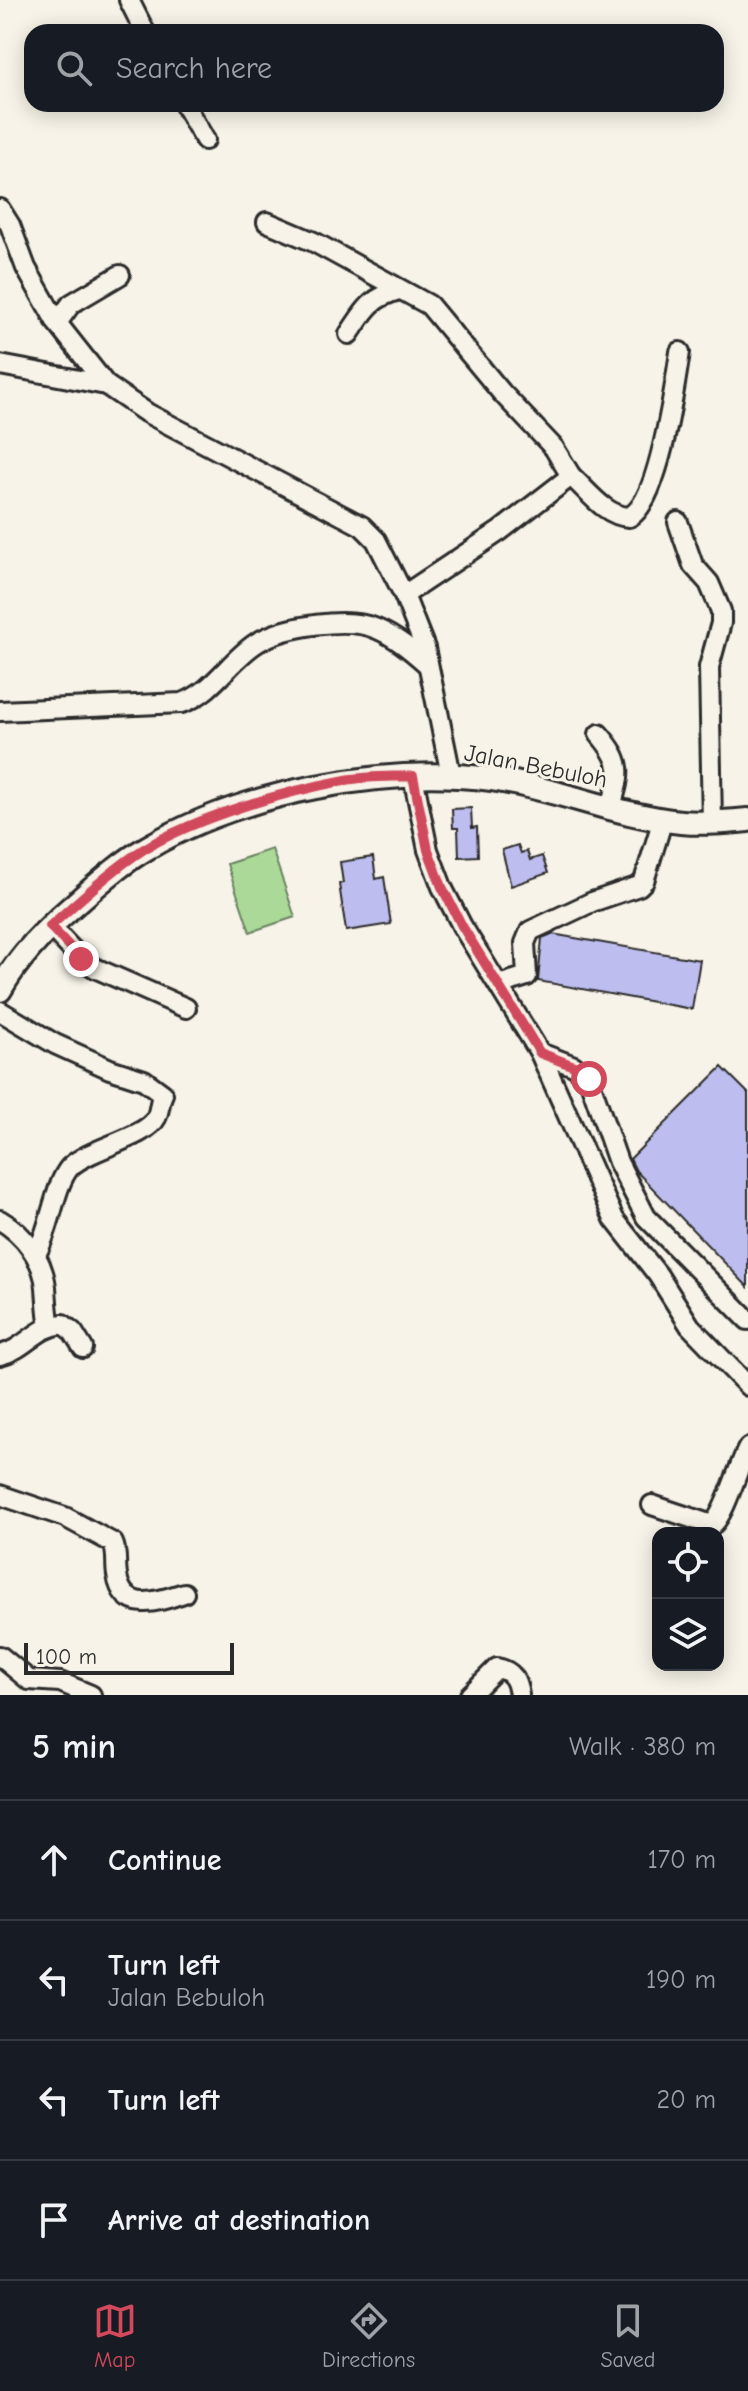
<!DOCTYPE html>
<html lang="en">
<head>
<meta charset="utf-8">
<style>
	:root { --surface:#171b24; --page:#20242c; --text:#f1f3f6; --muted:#9ea1a6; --line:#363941; --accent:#d1495b }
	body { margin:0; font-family:"Comic Neue",sans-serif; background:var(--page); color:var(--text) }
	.controls { position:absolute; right:24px; bottom:24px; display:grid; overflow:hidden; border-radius:16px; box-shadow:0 4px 20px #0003 }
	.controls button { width:72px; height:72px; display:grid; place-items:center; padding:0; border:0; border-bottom:2px solid var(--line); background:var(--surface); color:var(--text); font:40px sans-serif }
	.scale { position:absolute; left:24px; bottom:20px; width:210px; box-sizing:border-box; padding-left:8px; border:4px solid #2b2b2b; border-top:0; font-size:22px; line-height:28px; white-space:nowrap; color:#2b2b2b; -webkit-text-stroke:6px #f7f3e8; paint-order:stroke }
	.stop { position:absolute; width:24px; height:24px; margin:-18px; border:6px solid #d1495b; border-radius:50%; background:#fff }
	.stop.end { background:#d1495b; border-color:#fff; box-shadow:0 2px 8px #0008 }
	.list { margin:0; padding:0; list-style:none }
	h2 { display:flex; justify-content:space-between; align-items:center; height:104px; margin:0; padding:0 32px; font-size:34px }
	h2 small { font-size:26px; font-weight:400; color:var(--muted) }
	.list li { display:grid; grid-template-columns:52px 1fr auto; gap:24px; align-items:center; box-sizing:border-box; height:120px; padding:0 32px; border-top:2px solid var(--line) }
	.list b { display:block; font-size:30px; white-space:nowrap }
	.list p { margin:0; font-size:26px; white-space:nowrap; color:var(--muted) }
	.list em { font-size:26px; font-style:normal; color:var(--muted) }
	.icon { flex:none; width:44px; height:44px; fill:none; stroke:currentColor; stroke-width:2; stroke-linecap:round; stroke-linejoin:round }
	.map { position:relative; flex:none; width:748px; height:1695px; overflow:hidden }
	.search { position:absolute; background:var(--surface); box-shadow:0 4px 20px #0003; left:24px; right:24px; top:24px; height:88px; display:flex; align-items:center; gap:20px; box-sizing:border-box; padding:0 28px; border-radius:24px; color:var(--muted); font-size:30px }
	.sheet { height:584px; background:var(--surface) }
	nav { display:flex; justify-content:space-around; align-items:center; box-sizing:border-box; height:112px; border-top:2px solid var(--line); background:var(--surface); font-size:22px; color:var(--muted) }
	nav a { display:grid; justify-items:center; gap:4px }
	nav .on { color:var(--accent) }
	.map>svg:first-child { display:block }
</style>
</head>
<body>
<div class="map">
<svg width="748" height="1695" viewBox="0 0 748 1695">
	<rect width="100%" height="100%" fill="#f7f3e8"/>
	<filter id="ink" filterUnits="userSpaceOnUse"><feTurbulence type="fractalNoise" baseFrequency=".0125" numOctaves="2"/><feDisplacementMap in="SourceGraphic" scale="16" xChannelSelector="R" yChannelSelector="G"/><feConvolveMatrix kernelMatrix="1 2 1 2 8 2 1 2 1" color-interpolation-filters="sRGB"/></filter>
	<g filter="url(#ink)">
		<!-- green -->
		<polygon fill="#aad998" stroke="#6a8262" stroke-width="2" points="272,849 295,917 250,932 227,864"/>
		<!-- building -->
		<g fill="#bdbdef" stroke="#2b2b2b" stroke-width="2">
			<polygon points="471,808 472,828 477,827 478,856 459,857 458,828 453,828 452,809"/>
			<polygon points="518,845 521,853 527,851 530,860 542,856 548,873 511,886 502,850"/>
			<polygon points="373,857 376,879 384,877 391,924 346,931 339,884 343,883 340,862"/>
			<polygon points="552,934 700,960 692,1009 538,981 542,938"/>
			<polygon points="722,1067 748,1093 748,1287 636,1171 630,1159"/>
		</g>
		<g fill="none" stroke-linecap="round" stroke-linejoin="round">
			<!-- minor casing -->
			<g stroke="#2b2b2b" stroke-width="24">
				<g id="minor">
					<polyline points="129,0 145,32"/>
					<polyline points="184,104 205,140"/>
					<polyline points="0,209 10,225 26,268 57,323 106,385 147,413 362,526 376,540 404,595 425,648 451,775"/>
					<polyline points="267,222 314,242 429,305 502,393 554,448 571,476 500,531 404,595"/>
					<polyline points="57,323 71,304 120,275"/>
					<path d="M349 334C366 309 369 299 399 290"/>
					<polyline points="0,365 106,385"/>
					<path d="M571 476C588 491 605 516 629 517 659 503 675 385 680 352"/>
					<polyline points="678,522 693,565 709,583 721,611 721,623 709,667 712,823"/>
					<path d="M0 711 182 703C214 692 230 659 258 642 285 626 348 616 377 629 396 637 412 651 427 664"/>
					<path d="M599 734C624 763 621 772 611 807"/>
					<polyline points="413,776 428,850 442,887 462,926 540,1053 614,1219 658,1275 690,1326 748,1386"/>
					<polyline points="50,926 81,959 95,968 186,1008"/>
					<polyline points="499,985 527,976 525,943 530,931 592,902 639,886 644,881 663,819"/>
					<path d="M0 1011 55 1044 110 1069 144 1080 163 1094C159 1101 160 1111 156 1118 146 1138 89 1148 70 1167 54 1185 51 1229 36 1254"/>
					<polyline points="540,1053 574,1066 589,1079 618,1162 646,1217 748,1320"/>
					<path d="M0 1220C24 1234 43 1259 46 1287 47 1300 47 1312 50 1326"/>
					<path d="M0 1355C26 1349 35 1327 63 1324L73 1332 83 1348"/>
					<path d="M0 1495 65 1517 113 1543C118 1554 115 1564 117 1575 123 1615 159 1601 184 1593"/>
					<path d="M652 1505 712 1525C725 1515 738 1466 748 1448"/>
					<polyline points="0,1656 29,1680 60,1682 91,1695"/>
					<path d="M470 1695 497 1668C513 1671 517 1680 519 1695"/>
				</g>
			</g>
			<!-- major casing -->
			<g stroke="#2b2b2b" stroke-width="28">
				<path id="major" d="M0 990C19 956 46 929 75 904 98 884 121 863 147 848 242 792 384 765 492 779 556 788 617 816 681 822 704 824 726 822 748 820"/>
			</g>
			<!-- minor -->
			<use href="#minor" stroke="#f7f3e8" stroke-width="18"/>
			<!-- major -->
			<use href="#major" stroke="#f7f3e8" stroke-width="22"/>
		</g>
	</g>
	<g fill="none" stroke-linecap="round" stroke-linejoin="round" filter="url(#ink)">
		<!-- route -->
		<path stroke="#d1495b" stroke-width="10" d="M81 959 50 926C80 900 110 871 144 849 199 816 283 792 346 780 368 776 391 777 413 776L428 850 442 887 462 926 540 1053 574 1066 589 1079"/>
	</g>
	<g text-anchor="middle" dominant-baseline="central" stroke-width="6" stroke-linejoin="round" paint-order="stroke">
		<!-- street labels -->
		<g font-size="24" fill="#2b2b2b" stroke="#f7f3e8">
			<text transform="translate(536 766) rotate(11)">Jalan Bebuloh</text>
		</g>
	</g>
</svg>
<div class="controls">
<button><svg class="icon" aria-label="locate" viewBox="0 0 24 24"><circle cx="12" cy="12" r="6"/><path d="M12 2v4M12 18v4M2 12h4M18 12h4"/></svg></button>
<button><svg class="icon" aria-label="layers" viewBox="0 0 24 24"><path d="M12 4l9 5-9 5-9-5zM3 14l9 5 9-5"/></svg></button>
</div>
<div class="scale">100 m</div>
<div class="stop" style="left:589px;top:1079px"></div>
<div class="stop end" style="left:81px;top:959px"></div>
<div class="search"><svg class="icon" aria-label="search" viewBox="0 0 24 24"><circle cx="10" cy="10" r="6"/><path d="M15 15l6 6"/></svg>Search here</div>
</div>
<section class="sheet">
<h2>5 min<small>Walk · 380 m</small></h2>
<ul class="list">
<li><svg class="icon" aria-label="ahead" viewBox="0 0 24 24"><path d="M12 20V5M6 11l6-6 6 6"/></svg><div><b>Continue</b></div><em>170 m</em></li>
<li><svg class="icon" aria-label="left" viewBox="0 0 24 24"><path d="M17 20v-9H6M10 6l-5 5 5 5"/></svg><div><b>Turn left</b><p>Jalan Bebuloh</p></div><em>190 m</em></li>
<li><svg class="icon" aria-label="left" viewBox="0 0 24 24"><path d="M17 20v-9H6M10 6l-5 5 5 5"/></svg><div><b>Turn left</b></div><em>20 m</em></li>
<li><svg class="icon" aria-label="arrive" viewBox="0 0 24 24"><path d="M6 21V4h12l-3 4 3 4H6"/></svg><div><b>Arrive at destination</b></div></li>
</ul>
</section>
<nav>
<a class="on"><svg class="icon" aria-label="map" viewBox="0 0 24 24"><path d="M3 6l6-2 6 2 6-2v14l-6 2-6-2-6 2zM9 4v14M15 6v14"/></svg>Map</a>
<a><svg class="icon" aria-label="directions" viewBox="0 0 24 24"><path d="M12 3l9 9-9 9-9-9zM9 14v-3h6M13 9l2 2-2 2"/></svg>Directions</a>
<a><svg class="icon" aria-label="saved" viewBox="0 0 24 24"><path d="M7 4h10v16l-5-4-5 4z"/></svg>Saved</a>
</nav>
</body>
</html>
